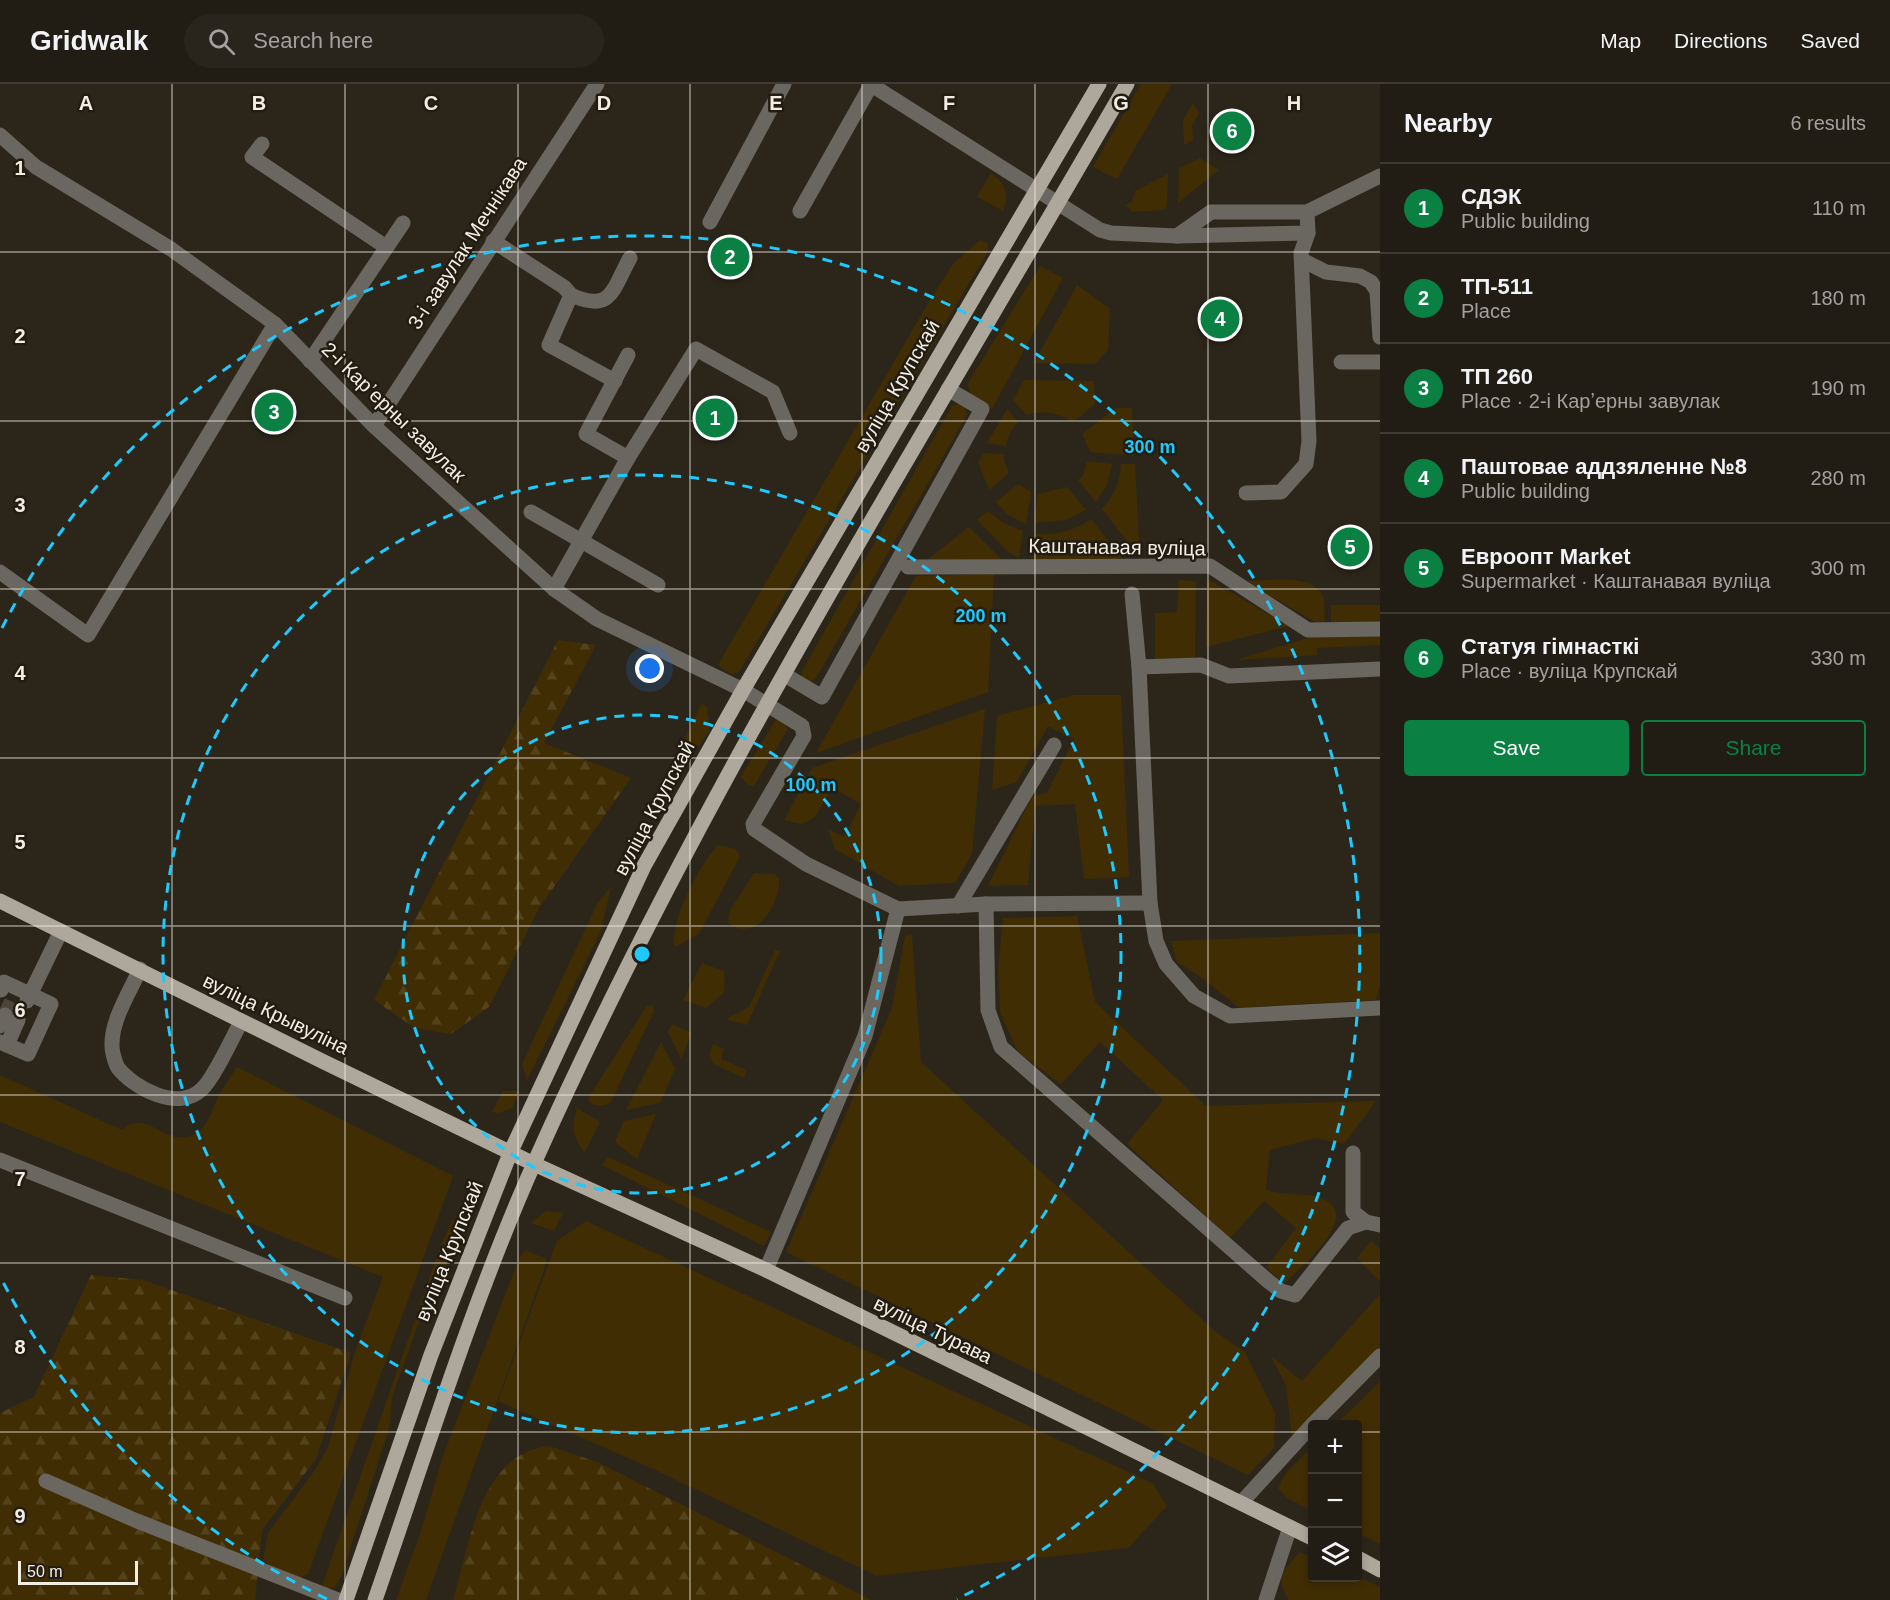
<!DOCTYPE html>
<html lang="en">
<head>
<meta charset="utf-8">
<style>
	:root { --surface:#211c14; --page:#29251d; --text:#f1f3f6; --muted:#a2a1a0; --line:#3e3a34; --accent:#0b8043 }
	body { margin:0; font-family:Arial,sans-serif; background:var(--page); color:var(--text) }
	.controls { position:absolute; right:18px; bottom:18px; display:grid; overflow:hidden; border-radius:6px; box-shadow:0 3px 9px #0003 }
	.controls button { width:54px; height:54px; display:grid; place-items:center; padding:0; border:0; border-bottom:2px solid var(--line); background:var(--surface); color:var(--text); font:30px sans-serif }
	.scale { position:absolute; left:18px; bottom:15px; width:120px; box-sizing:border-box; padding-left:6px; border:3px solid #f2eee6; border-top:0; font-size:16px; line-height:21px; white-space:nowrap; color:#f2eee6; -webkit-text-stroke:4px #221c11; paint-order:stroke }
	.you { position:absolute; left:650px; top:585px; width:21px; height:21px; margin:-15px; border:4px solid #fff; border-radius:50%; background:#1a73e8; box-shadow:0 0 0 9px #1a73e833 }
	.badge { display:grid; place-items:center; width:39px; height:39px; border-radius:50%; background:var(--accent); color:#fff; font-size:20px; font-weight:700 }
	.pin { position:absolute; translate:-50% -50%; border:3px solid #fff; box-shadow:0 2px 6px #0006 }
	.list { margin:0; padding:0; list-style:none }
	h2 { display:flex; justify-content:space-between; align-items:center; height:78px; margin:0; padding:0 24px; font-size:26px }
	h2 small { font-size:20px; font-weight:400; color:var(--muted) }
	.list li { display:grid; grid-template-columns:39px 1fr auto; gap:18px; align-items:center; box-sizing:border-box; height:90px; padding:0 24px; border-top:2px solid var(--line) }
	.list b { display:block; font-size:22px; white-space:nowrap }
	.list p { margin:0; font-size:20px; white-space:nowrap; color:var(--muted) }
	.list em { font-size:20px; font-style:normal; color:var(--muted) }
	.actions { display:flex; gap:12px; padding:18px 24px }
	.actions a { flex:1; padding:14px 0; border:2px solid var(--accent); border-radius:6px; text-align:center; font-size:21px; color:var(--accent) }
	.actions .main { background:var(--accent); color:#fff }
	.icon { flex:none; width:33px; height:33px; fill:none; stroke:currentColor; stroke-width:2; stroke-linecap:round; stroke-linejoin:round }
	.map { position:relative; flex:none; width:1380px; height:1516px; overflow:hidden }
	header { display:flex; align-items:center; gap:36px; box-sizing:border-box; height:84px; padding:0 30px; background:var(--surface); border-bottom:2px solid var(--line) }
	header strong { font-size:28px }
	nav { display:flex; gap:33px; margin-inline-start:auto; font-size:21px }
	.search { width:420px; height:54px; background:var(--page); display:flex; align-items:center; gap:15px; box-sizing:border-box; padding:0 21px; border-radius:33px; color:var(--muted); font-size:22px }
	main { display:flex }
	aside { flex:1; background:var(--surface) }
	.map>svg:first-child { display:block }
</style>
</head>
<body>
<header>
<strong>Gridwalk</strong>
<div class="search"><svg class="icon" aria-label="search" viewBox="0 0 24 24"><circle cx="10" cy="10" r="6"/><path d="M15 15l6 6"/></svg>Search here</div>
<nav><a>Map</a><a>Directions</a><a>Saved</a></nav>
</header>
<main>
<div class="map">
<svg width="1380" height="1516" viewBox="0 0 1380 1516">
	<defs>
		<pattern id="forest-firs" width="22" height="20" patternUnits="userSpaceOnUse" patternTransform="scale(1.5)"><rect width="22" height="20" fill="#402d04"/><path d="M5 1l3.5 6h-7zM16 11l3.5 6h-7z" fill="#53421c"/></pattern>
	</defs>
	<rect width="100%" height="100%" fill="#2c261a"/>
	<!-- green -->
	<g fill="#402d04">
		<polygon points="1141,0 1172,0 1117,95 1093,83"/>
		<polygon points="1193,19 1199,29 1192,41 1193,56 1184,61 1183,36"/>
		<polygon points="1200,74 1219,86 1178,119 1179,84"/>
		<path d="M991 89C1005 99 1010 110 1003 127L977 113Z"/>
		<polygon points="1168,90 1167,121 1164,126 1132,128 1126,121 1132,118 1135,107"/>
		<polygon points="980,156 988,160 987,169 739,588 731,590 718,581 927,221 953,180"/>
		<path d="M1040 182 1063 194 992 325C980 318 969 314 968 299Z"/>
		<polygon points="1077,201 1110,225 1108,266 1095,280 1034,279"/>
		<path d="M1024 296 1094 297 1095 320 1073 338C1058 329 1045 325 1027 331L1013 316Z"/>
		<polygon points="958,320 964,320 967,331 816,594 810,598 802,593 802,587 952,322"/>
		<polygon points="1116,324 1132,324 1134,372 1090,368 1082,350"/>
		<polygon points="1007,325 1018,338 1012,345 1005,362 987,359"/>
		<polygon points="984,369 1004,370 1004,376 1009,389 989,406 978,378"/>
		<polygon points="1087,377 1112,380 1107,401 1096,418 1078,396 1083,392"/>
		<path d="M1121 380H1135L1140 474 1102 425C1114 411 1120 399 1121 380Z"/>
		<polygon points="1018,400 1031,408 1026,440 1007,430 996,418"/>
		<polygon points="1067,403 1086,426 1065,436 1034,439 1038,410"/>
		<polygon points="988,427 1005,440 1023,447 1019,474 1007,467 977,436"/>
		<path d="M1091 435 1124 477 1033 478 1036 450C1057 451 1074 447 1091 435Z"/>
		<polygon points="969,443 1001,475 922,480"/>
		<polygon points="994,490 988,608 816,669 916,492"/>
		<polygon points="1207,495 1289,542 1206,563"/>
		<polygon points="1179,496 1196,497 1195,578 1155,577 1155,529 1177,528"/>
		<path d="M1246 497C1266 497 1312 489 1322 511 1326 520 1324 534 1325 544Z"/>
		<polygon points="1331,521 1380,521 1380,541 1331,542"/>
		<polygon points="1380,552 1380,561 1317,564 1317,571 1236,576 1311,553"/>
		<polygon points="1074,611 1121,611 1129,793 1084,795 1075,720 1035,722 1028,801 988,802 1032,712 1047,709 1074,655 1048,642 1017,698 992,706 997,632"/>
		<polygon points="702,619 707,624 710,647 679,687 665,695"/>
		<polygon points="985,625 972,770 955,799 899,802 835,765 828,745 844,753 861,720 833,704 814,734 801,740 784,736 812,684"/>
		<polygon points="776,635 786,638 787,646 754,702 748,701 741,693"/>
		<path d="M718 761 735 765 740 772 699 850 675 863C668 840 701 778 718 761Z"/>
		<path d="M754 789 774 790 779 794C781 819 757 860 728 839L730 826Z"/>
		<polygon points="611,803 601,847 527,996 522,980 597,820"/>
		<path d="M1077 832 1095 918 1206 1022 1376 1017 1344 1060 1315 1054 1270 1066 1266 1106C1284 1112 1308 1107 1325 1116 1361 1134 1299 1184 1285 1199L1266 1184 1296 1144 1264 1117 1230 1154 1127 1060 1163 1016 1100 958 1061 1000 1018 968 1000 928 998 887 1003 834Z"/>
		<polygon points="1380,849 1380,902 1376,916 1249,923 1238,923 1205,896 1177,878 1171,857"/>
		<polygon points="912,851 921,978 1217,1249 1245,1268 1275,1329 1274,1364 1248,1391 786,1168 892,924 905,852"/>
		<polygon points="775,866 780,867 747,941 726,935 749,923"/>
		<polygon points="702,879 724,887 725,907 706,924 683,916"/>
		<path d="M652 921 654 927 611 1018C603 1023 596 1023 588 1017L589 1013 646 923Z"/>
		<polygon points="672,940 692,949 681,975 668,948"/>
		<polygon points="661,958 675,985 660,1019 626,1026"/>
		<polygon points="713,960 724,965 721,975 746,986 744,994 714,980 709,971"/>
		<path d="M237 983 453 1092 308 1490 297 1495 263 1477 268 1449 315 1386 328 1363 356 1265 383 1193 0 1038V991L122 1046C148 1022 166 1066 195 1050 210 1042 212 1024 219 1011 225 1001 231 992 237 983Z"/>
		<polygon points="503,1007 520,1007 512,1024 499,1029 492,1028"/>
		<path d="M577 1024 600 1038 585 1068C571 1053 572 1042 577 1024Z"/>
		<polygon points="656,1030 637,1075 615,1058 624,1037"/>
		<polygon points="608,1073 771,1148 764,1162 602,1081"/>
		<polygon points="546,1127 563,1129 554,1147 531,1139"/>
		<polygon points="464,1134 468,1138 463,1157 432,1202 392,1313 389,1345 341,1493 335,1503 321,1505 440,1164 452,1136"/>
		<polygon points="586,1137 1152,1399 1167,1422 1128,1464 877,1492 651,1384 498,1317 557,1157"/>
		<polygon points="1371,1157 1380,1165 1380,1197 1357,1174"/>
		<polygon points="525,1166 547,1175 543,1189 426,1516 396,1516 421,1447 444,1369 519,1175"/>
		<polygon points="1380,1210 1380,1264 1292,1353 1286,1301 1271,1272 1302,1297"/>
		<polygon points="1380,1298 1380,1460 1358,1449 1358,1340 1336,1340"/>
		<polygon points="1312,1363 1312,1427 1287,1414 1278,1404 1286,1389"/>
		<path d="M1300 1468 1312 1474V1494L1358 1493 1380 1503V1516H1289C1274 1492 1283 1487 1300 1468Z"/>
	</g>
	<!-- forest -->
	<g fill="url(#forest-firs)">
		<polygon points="558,556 596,561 544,659 631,694 539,824 489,923 451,950 415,944 374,916"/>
		<polygon points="91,1191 143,1196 351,1269 316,1375 262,1446 255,1516 0,1516 0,1329 34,1313"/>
		<path d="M549 1362 597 1378 871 1516H453C470 1460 479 1370 549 1362Z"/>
	</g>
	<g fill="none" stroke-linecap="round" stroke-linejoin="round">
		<!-- minor-tunnel -->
		<polyline stroke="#4a4439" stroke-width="15" stroke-dasharray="15 8" stroke-linecap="butt" points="5,931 14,912"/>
		<!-- minor -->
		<g stroke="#6a6761" stroke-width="15">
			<polyline points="870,0 1100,146 1111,149 1177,152 1308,149"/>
			<polyline points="0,51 36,83 171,165 275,240 374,342 554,505 597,535 743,606 802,642 804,652 753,740 754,745 806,780 898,825 986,820 1150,819"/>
			<polyline points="262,60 252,73 386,163"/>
			<polyline points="800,127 871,1"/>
			<polyline points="710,138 784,0"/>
			<polyline points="1177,152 1211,128 1307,128 1380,92"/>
			<polyline points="493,157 564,203 571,211 549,261 615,297"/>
			<polyline points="1302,176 1326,188 1360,192 1371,198 1377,207 1380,253"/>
			<path d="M571 211C612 229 612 206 630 174"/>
			<polyline points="628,271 586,350 628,374"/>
			<polyline points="310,277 403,139"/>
			<polyline points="1341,278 1380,278"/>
			<polyline points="374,342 597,0"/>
			<polyline points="1246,409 1281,408 1306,380 1309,357 1301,169 1308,149 1307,128"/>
			<polyline points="531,428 658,501"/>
			<polyline points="908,483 1210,482 1308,546 1380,545"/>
			<polyline points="0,488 88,551 275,240"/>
			<polyline points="554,505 628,374 696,265 773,308 790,349"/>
			<polyline points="1132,510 1139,583 1150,819 1156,857 1166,880 1194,912 1230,932 1380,924"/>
			<polyline points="1139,583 1201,581 1229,592 1380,585"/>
			<polyline points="785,591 822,613 982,325 948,305"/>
			<polyline points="986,820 988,926 1001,963 1268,1197 1281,1207 1295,1211 1348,1144 1366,1138 1380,1141"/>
			<polyline points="958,822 1054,661"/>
			<path d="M140 885C130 908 111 936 112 962 112 967 115 979 118 984 135 1005 179 1028 202 1005 214 994 232 954 241 938"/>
			<polyline points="1,906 4,898 51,920 28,970 7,961"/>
			<polyline points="27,917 61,847"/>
			<polyline points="0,942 5,931"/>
			<polyline points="0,958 7,961 18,936"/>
			<polyline points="1353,1069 1353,1128 1366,1138"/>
			<polyline points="0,1076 345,1214"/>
			<polyline points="766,1186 865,952 898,825"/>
			<polyline points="1313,1340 1380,1272"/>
			<polyline points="46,1397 137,1437 338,1516"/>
			<polyline points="1241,1419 1312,1341"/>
			<polyline points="1266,1516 1290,1443"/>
		</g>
		<!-- major -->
		<g stroke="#aea79b" stroke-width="15">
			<polyline points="0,817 324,978 534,1080 766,1186 1312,1454"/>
			<polyline points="1358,1474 1380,1486"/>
			<polyline points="346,1516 431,1271 511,1067 644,782 743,606 1099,0"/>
			<path d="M375 1516C426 1369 472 1218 536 1075 703 702 923 354 1127 0"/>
		</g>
	</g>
	<!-- grid -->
	<path fill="none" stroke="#f2eee6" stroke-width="1.5" stroke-opacity="0.55" d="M172 0V1516M345 0V1516M518 0V1516M690 0V1516M862 0V1516M1035 0V1516M1208 0V1516M0 168H1380M0 337H1380M0 505H1380M0 674H1380M0 842H1380M0 1011H1380M0 1179H1380M0 1348H1312M1358 1348H1380"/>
	<!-- distance rings -->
	<g fill="none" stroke="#1ec9fd" stroke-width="3" stroke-dasharray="10 8">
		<circle cx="642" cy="870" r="239"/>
		<circle cx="642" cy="870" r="479"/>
		<path d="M327 1515A718 718 0 0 1 2 1196M2 544A718 718 0 1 1 957 1515"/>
	</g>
	<g text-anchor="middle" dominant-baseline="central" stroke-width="5" stroke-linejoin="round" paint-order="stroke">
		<!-- street labels -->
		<g font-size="20" fill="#f2eee6" stroke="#221c11">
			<text transform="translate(467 159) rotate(-57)">3-і завулак Мечнікава</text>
			<text transform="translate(897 302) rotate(-60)">вуліца Крупскай</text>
			<text transform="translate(394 328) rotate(44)">2-і Карʼерны завулак</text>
			<text transform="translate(1117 463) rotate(1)">Каштанавая вуліца</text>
			<text transform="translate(654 724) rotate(-62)">вуліца Крупскай</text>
			<text transform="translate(276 930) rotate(26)">вуліца Крывуліна</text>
			<text transform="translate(449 1167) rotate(-68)">вуліца Крупскай</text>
			<text transform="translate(933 1246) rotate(26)">вуліца Турава</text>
		</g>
	</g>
	<g font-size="20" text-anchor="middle" font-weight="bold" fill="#f2eee6" stroke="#221c11" stroke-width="5" stroke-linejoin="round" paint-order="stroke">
		<text x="86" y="26">A</text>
		<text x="259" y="26">B</text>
		<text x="431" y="26">C</text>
		<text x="604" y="26">D</text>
		<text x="776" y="26">E</text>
		<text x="949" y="26">F</text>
		<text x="1121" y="26">G</text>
		<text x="1294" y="26">H</text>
		<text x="20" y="91">1</text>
		<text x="20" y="259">2</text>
		<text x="20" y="428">3</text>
		<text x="20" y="596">4</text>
		<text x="20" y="765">5</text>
		<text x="20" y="933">6</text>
		<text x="20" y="1102">7</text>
		<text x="20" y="1270">8</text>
		<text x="20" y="1439">9</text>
	</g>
	<circle cx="642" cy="870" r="9" fill="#1ec9fd" stroke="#221c11" stroke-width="3"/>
	<g font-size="18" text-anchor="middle" font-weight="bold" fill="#1ec9fd" stroke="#221c11" stroke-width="5" stroke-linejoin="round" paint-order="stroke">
		<text x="1150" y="369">300 m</text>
		<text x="981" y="538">200 m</text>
		<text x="811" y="707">100 m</text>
	</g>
</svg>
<div class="controls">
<button>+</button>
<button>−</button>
<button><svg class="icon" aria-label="layers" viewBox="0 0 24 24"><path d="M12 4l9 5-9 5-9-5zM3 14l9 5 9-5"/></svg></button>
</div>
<div class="scale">50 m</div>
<div class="you"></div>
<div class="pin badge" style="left:715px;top:334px">1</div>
<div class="pin badge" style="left:730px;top:173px">2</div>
<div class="pin badge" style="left:274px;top:328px">3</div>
<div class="pin badge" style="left:1220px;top:235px">4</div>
<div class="pin badge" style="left:1350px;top:463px">5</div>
<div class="pin badge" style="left:1232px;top:47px">6</div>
</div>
<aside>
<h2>Nearby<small>6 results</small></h2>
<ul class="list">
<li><span class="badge">1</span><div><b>СДЭК</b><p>Public building</p></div><em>110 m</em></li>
<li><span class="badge">2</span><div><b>ТП-511</b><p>Place</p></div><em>180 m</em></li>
<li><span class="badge">3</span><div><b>ТП 260</b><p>Place · 2-і Карʼерны завулак</p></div><em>190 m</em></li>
<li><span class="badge">4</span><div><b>Паштовае аддзяленне №8</b><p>Public building</p></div><em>280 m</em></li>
<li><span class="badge">5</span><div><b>Евроопт Market</b><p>Supermarket · Каштанавая вуліца</p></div><em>300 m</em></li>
<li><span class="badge">6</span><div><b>Статуя гімнасткі</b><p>Place · вуліца Крупскай</p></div><em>330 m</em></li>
</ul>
<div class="actions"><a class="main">Save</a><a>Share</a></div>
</aside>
</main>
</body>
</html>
